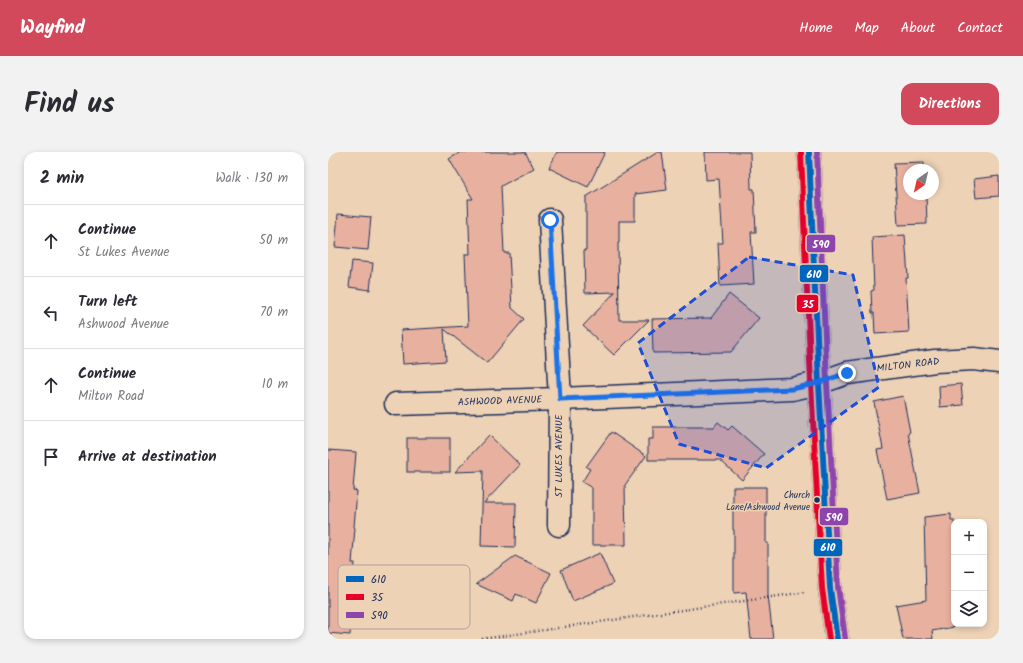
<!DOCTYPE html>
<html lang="en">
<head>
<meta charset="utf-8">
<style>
	:root { --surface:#fff; --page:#f2f2f3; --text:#2b2b33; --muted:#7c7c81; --line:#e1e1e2; --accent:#d1495b }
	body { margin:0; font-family:Kalam,sans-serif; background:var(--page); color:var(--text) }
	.controls { position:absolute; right:12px; bottom:12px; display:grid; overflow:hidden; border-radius:8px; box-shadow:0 2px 6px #0003 }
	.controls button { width:36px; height:36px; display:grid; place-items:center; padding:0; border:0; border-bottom:1px solid var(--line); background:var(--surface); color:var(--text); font:20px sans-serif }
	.compass { position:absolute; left:575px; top:12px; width:36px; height:36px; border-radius:50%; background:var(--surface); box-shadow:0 2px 6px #0003; rotate:214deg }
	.stop { position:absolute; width:12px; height:12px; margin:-9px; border:3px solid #1a73e8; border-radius:50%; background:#fff }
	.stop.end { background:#1a73e8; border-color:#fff; box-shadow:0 1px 4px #0008 }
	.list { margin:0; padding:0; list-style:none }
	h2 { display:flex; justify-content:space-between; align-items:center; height:52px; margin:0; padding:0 16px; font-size:17px }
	h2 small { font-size:13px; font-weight:400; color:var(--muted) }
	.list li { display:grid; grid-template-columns:26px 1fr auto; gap:12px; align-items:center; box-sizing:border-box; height:72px; padding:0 16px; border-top:1px solid var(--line) }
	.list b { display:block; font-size:15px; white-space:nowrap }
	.list p { margin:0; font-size:13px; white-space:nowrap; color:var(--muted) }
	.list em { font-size:13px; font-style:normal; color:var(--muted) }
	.icon { flex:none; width:22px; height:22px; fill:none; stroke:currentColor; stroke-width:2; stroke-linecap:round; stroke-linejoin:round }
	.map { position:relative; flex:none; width:671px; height:487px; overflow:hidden; border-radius:12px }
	header { display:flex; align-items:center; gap:24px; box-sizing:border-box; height:56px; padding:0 20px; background:var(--accent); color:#fff }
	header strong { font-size:19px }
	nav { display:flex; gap:22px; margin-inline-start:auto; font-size:14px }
	.intro { display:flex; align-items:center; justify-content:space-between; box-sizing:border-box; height:96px; padding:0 24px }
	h1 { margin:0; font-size:28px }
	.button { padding:10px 18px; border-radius:12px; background:var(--accent); color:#fff; font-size:14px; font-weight:700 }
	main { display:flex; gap:24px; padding:0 24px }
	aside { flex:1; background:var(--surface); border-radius:12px; box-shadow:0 2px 6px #0003 }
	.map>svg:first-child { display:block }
</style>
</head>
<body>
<header>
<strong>Wayfind</strong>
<nav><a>Home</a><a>Map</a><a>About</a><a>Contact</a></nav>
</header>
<div class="intro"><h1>Find us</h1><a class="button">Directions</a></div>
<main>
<aside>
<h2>2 min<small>Walk · 130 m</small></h2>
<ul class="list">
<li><svg class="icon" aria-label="ahead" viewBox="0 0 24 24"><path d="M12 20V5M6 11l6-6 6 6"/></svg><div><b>Continue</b><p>St Lukes Avenue</p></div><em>50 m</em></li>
<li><svg class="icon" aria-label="left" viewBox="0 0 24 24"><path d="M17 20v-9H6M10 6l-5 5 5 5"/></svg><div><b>Turn left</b><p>Ashwood Avenue</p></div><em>70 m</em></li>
<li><svg class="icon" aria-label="ahead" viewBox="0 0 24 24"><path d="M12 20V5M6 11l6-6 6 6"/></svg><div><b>Continue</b><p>Milton Road</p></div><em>10 m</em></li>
<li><svg class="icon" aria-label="arrive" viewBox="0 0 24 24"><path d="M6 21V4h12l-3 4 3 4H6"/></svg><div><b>Arrive at destination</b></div></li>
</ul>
</aside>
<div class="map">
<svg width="671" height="487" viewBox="0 0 671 487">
	<rect width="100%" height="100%" fill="#eed2b5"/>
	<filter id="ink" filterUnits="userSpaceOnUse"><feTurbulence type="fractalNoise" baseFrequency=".025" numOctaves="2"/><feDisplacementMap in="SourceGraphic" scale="8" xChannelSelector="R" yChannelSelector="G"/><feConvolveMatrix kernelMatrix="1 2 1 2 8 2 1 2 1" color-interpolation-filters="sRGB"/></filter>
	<g filter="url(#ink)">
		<!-- building -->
		<g fill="#e8b19f" stroke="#1b2f5e">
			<polygon points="133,0 197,0 206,16 173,34 176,101 181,101 184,156 196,167 159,211 116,177 118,209 75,212 73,178 140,174 137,102 142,102 140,47 145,47 121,7"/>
			<polygon points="229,0 277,0 260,35 221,16"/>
			<polygon points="330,0 334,0 339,38 307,42 307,69 291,69 291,91 290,91 291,168 321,168 286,203 255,174 287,140 257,141 256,98 258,98 258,45"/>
			<polygon points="377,0 422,0 423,37 426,37 428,80 423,80 426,132 392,134 390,91 395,91 391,27 378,28"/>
			<polygon points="596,10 596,18 581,18 581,42 598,42 599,72 570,73 566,11"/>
			<polygon points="671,24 671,44 648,46 646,27"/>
			<polygon points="10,62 43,65 40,98 7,95"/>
			<polygon points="577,83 580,126 578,126 581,180 547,182 546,161 544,161 543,139 546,138 544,85"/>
			<polygon points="24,109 45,111 42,138 21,135"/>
			<polygon points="401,142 431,166 403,200 325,201 324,167 383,166"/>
			<polygon points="633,232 635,253 612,255 611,234"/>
			<polygon points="575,244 582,280 580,281 592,341 559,347 549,298 555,297 546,250"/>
			<polygon points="390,270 400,278 404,274 436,302 414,328 392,308 320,308 320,287 325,287 325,275 386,275"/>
			<polygon points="283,280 318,304 297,333 298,393 264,393 264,336 254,330 262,317 258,315"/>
			<polygon points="161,283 192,313 156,351 188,351 187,395 153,394 155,319 127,320"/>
			<rect x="79" y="286" width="43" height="34"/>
			<polygon points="0,298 28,300 25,338 29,339 26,375 27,376 24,411 27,411 22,483 0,481"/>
			<polygon points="405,335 438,335 438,391 440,391 440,443 445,487 423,487 418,440 406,441 406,378 405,378"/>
			<polygon points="623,362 623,368 626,368 626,475 604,479 605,487 575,487 568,453 598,448 596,365"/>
			<polygon points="272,401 285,432 245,449 233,418"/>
			<polygon points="187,404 223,421 208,451 188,442 185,449 148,432"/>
		</g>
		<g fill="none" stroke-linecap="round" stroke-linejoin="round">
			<!-- minor casing -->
			<g stroke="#1b2f5e" stroke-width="25">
				<g id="minor">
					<polyline points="222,68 232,247 231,373"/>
					<polyline points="68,252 232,247 464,237 491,231 519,221 607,209 646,207 671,210"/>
				</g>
			</g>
			<!-- major casing -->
			<g stroke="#1b2f5e" stroke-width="25">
				<polyline id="major" points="481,0 491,231 502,436 509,487"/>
			</g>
			<!-- path -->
			<polyline stroke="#1b2f5e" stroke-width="2.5" stroke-dasharray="1 3" stroke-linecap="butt" points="154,487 478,440"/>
			<!-- minor -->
			<use href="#minor" stroke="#eed2b5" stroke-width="22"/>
			<!-- major -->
			<use href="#major" stroke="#eed2b5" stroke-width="22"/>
			<!-- bus-1 casing -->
			<g stroke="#eed2b5" stroke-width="9">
				<polyline id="bus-1" points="481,0 491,231 502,436 509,487"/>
			</g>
			<!-- bus-2 casing -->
			<g stroke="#eed2b5" stroke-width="9">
				<polyline id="bus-2" points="473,0 483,231 494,436 501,487"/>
			</g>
			<!-- bus-3 casing -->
			<g stroke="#eed2b5" stroke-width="9">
				<polyline id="bus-3" points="489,0 499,231 510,435 517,486"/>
			</g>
			<!-- bus-1 -->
			<use href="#bus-1" stroke="#0065bd" stroke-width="6"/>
			<!-- bus-2 -->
			<use href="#bus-2" stroke="#e4002b" stroke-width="6"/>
			<!-- bus-3 -->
			<use href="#bus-3" stroke="#8e44ad" stroke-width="6"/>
		</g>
	</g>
	<g fill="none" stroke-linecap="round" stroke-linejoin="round" filter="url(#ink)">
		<!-- route -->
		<polyline stroke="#1a73e8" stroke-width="5" points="222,68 232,247 464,237 490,231 519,221"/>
	</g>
	<!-- marked area -->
	<path fill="#1d4ed8" fill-opacity="0.2" stroke="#1d4ed8" stroke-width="3" stroke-dasharray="8 5" stroke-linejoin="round" d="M421 105 525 123 551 235 438 316 351 292 310 191Z"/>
	<!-- markers -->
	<circle fill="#1b2f5e" stroke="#eed2b5" stroke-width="1.5" cx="489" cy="348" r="3.5"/>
	<g text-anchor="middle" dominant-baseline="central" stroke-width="3" stroke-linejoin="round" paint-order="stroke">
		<!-- bus labels -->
		<g font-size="9" fill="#1b2f5e" stroke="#eed2b5" text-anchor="end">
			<text x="482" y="343">Church<tspan x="482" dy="12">Lane/Ashwood Avenue</tspan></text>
		</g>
		<!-- street labels -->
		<g font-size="10" fill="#1b2f5e" stroke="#eed2b5">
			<text transform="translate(580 213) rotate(-7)">MILTON ROAD</text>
			<text transform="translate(172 249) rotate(-2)">ASHWOOD AVENUE</text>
			<text transform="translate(231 304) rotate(-90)">ST LUKES AVENUE</text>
		</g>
	</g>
	<!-- legend -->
	<rect x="10" y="413" width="132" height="64" rx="6" fill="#eed2b5" stroke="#afa19b" stroke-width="1"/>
	<rect x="18" y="424" width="18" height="6" fill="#0065bd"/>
	<rect x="18" y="442" width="18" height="6" fill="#e4002b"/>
	<rect x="18" y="460" width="18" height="6" fill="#8e44ad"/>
	<g font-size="11" fill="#1b2f5e">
		<text x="43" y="431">610</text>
		<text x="43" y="449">35</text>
		<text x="43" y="467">590</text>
	</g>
	<g stroke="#eed2b5" stroke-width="1.5">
		<rect x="478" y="82" width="30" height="19" rx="4" fill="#8e44ad"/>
		<rect x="471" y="112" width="30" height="19" rx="4" fill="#0065bd"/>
		<rect x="468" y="142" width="23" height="19" rx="4" fill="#e4002b"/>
		<rect x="491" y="355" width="30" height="19" rx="4" fill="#8e44ad"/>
		<rect x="485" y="386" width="30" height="19" rx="4" fill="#0065bd"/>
	</g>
	<g font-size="11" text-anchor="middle" font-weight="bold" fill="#fff">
		<text x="493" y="96">590</text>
		<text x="486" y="126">610</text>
		<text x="480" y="156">35</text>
		<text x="506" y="369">590</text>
		<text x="500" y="399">610</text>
	</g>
</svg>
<div class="controls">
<button>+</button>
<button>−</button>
<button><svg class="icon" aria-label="layers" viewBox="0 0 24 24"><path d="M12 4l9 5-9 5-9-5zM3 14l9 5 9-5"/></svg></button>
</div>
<svg class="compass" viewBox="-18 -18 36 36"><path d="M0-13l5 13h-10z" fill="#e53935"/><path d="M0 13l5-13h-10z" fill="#7c7c81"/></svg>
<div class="stop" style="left:222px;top:68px"></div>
<div class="stop end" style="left:519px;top:221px"></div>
</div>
</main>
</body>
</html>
